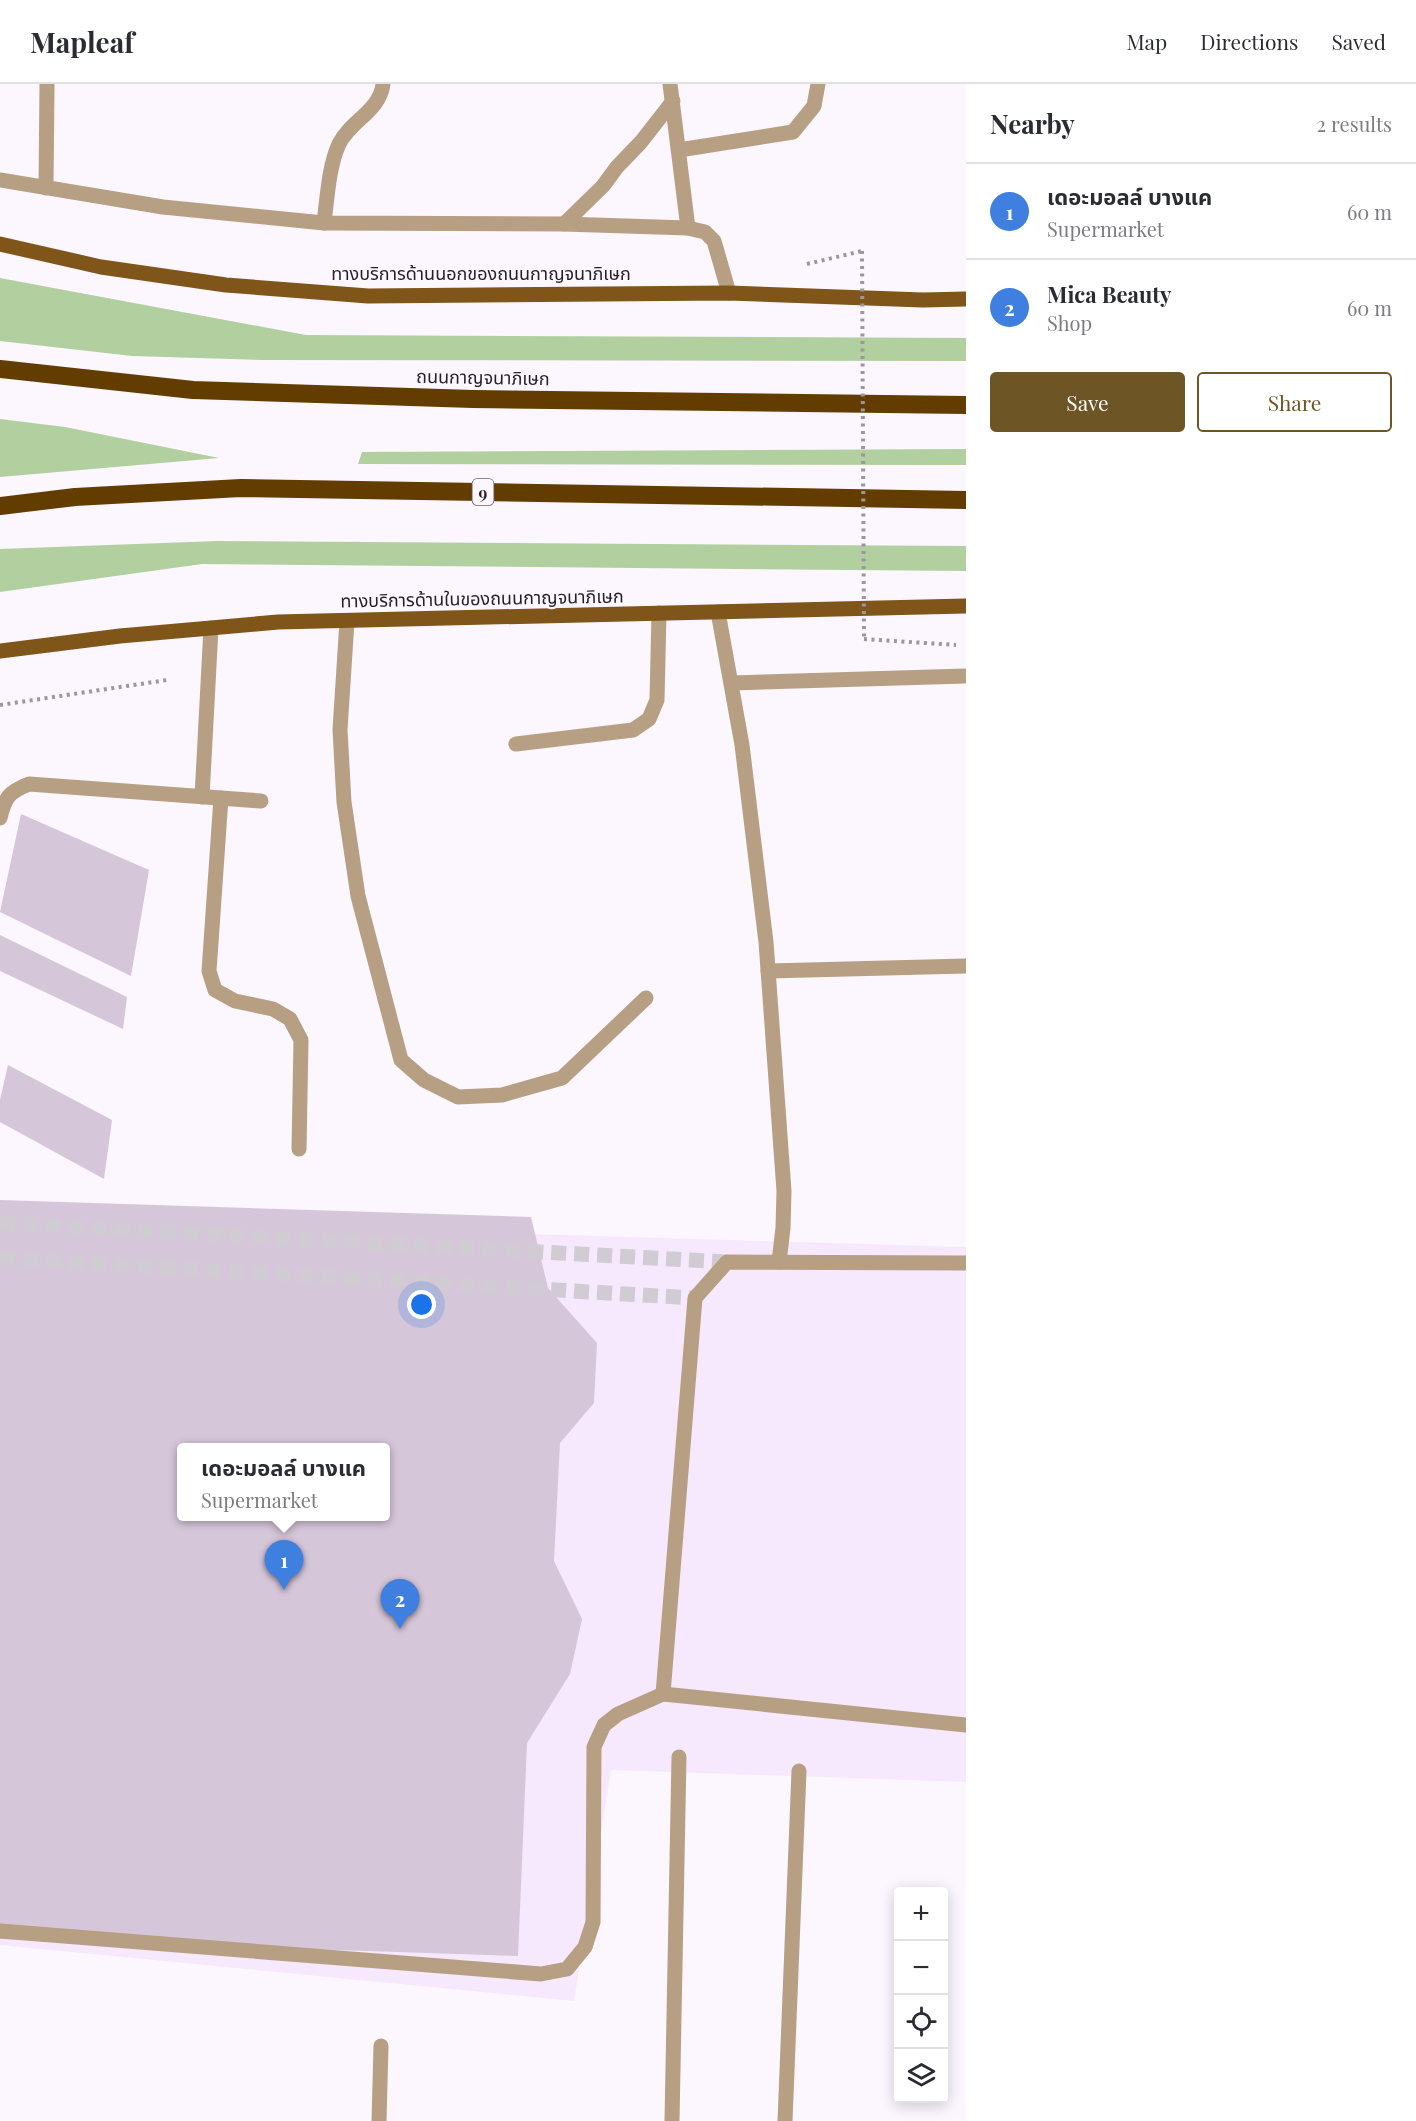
<!DOCTYPE html>
<html lang="en">
<head>
<meta charset="utf-8">
<style>
	:root { --surface:#fff; --page:#f2f2f3; --text:#2b2b33; --muted:#7c7c81; --line:#e1e1e2; --accent:#6d5526 }
	body { margin:0; font-family:"Playfair Display","Noto Sans Thai",serif; background:var(--page); color:var(--text) }
	.controls { position:absolute; right:18px; bottom:18px; display:grid; overflow:hidden; border-radius:6px; box-shadow:0 3px 15px #0003 }
	.controls button { width:54px; height:54px; display:grid; place-items:center; padding:0; border:0; border-bottom:2px solid var(--line); background:var(--surface); color:var(--text); font:30px sans-serif }
	.you { position:absolute; left:422px; top:1221px; width:21px; height:21px; margin:-15px; border:4px solid #fff; border-radius:50%; background:#1a73e8; box-shadow:0 0 0 9px #1a73e833 }
	.badge { display:grid; place-items:center; width:39px; height:39px; border-radius:50%; background:var(--accent); color:#fff; font-size:20px; font-weight:700 }
	.pin { position:absolute; translate:-50% -50px; filter:drop-shadow(0 2px 3px #0008) }
	.pin::after { content:''; position:absolute; top:32px; width:21px; height:18px; background:inherit; clip-path:polygon(0 0,100% 0,50% 100%) }
	.popup { position:absolute; left:177px; top:1359px; width:213px; height:78px; box-sizing:border-box; display:grid; place-content:center; border-radius:6px; background:var(--surface); filter:drop-shadow(0 2px 4px #0005); font-size:20px; white-space:nowrap; color:var(--muted) }
	.popup b { font-size:22px; color:var(--text) }
	.popup::after { content:''; position:absolute; left:50%; top:100%; margin-left:-12px; border:12px solid transparent; border-top-color:var(--surface) }
	.list { margin:0; padding:0; list-style:none }
	h2 { display:flex; justify-content:space-between; align-items:center; height:78px; margin:0; padding:0 24px; font-size:26px }
	h2 small { font-size:20px; font-weight:400; color:var(--muted) }
	.list li { display:grid; grid-template-columns:39px 1fr auto; gap:18px; align-items:center; box-sizing:border-box; height:96px; padding:0 24px; border-top:2px solid var(--line) }
	.list b { display:block; font-size:22px; white-space:nowrap }
	.list p { margin:0; font-size:20px; white-space:nowrap; color:var(--muted) }
	.list em { font-size:20px; font-style:normal; color:var(--muted) }
	.actions { display:flex; gap:12px; padding:18px 24px }
	.actions a { flex:1; padding:14px 0; border:2px solid var(--accent); border-radius:6px; text-align:center; font-size:21px; color:var(--accent) }
	.actions .main { background:var(--accent); color:#fff }
	.icon { flex:none; width:33px; height:33px; fill:none; stroke:currentColor; stroke-width:2; stroke-linecap:round; stroke-linejoin:round }
	.map { position:relative; flex:none; width:966px; height:2037px; overflow:hidden }
	header { display:flex; align-items:center; gap:36px; box-sizing:border-box; height:84px; padding:0 30px; background:var(--surface); border-bottom:2px solid var(--line) }
	header strong { font-size:28px }
	nav { display:flex; gap:33px; margin-inline-start:auto; font-size:21px }
	main { display:flex }
	aside { flex:1; background:var(--surface) }
	.map>svg:first-child { display:block }
</style>
</head>
<body>
<header>
<strong>Mapleaf</strong>
<nav><a>Map</a><a>Directions</a><a>Saved</a></nav>
</header>
<main>
<div class="map">
<svg width="966" height="2037" viewBox="0 0 966 2037">
	<rect width="100%" height="100%" fill="#fcf6fe"/>
	<!-- commercial -->
	<path fill="#f6e9fd" fill-rule="evenodd" d="M0 1134 966 1163V1698L611 1686 574 1917 0 1861ZM182 1364H386V1432H182Z"/>
	<!-- green -->
	<g fill="#b1cf9f">
		<polygon points="0,194 306,251 966,254 966,277 261,276 132,272 0,257"/>
		<polygon points="0,335 65,343 219,374 0,393"/>
		<polygon points="966,365 966,381 358,380 362,368"/>
		<polygon points="218,457 966,462 966,487 202,480 0,508 0,465"/>
	</g>
	<!-- building -->
	<g fill="#d6c6da" fill-rule="evenodd">
		<polygon points="21,730 149,786 131,892 0,828"/>
		<polygon points="0,851 127,913 123,945 0,887"/>
		<polygon points="8,981 112,1036 104,1095 0,1038 0,1016"/>
		<path d="M0 1116 531 1133 548 1204 597 1259 594 1319 560 1359 554 1477 582 1535 570 1590 527 1659 518 1872 0 1855ZM182 1364H386V1432H182Z"/>
	</g>
	<g fill="none" stroke-linecap="round" stroke-linejoin="round">
		<!-- minor-tunnel -->
		<g stroke="#d1cbd3" stroke-width="15" stroke-dasharray="15 8" stroke-linecap="butt">
			<polyline points="0,1139 727,1178"/>
			<polyline points="0,1174 695,1214"/>
		</g>
		<!-- path -->
		<g stroke="#9c969e" stroke-width="4" stroke-dasharray="3 4.5" stroke-linecap="butt">
			<polyline points="807,180 862,167"/>
			<polyline points="864,555 956,561"/>
			<polyline points="0,621 167,596"/>
		</g>
		<!-- minor -->
		<g stroke="#b79f83" stroke-width="15">
			<polyline points="670,0 688,144"/>
			<polyline points="679,66 793,48 814,22 818,0"/>
			<polyline points="0,96 163,123 324,139 564,140 688,144 705,148 714,157 729,209"/>
			<polyline points="46,104 47,0"/>
			<path d="M324 139C327 115 329 81 339 60 350 37 380 27 383 0"/>
			<polyline points="564,140 603,102 617,83 641,58 673,17"/>
			<polyline points="718,528 742,661 766,858 784,1107 783,1144 779,1178"/>
			<polyline points="347,537 340,646 344,718 358,812 401,976 424,996 458,1013 502,1011 562,994 646,914"/>
			<polyline points="732,599 966,592"/>
			<polyline points="516,660 633,646 649,635 657,616 659,529"/>
			<polyline points="202,713 211,544"/>
			<polyline points="221,714 209,887 215,906 235,917 273,925 290,935 301,956 299,1065"/>
			<path d="M0 734C5 713 9 708 29 700L261 717"/>
			<polyline points="768,887 966,882"/>
			<polyline points="663,1610 695,1214 727,1178 966,1179"/>
			<polyline points="0,1847 541,1890 567,1885 585,1863 593,1838 594,1663 604,1641 618,1630 663,1610 966,1641"/>
			<polyline points="379,2037 381,1962"/>
			<polyline points="672,2037 679,1673"/>
			<polyline points="785,2037 799,1687"/>
		</g>
		<!-- major -->
		<g stroke="#7f551a" stroke-width="15">
			<polyline points="0,160 101,183 226,201 368,212 729,209 923,216 966,215"/>
			<polyline points="0,567 120,552 278,538 966,522"/>
		</g>
		<!-- highway -->
		<g stroke="#633d00" stroke-width="18">
			<polyline points="0,285 193,306 473,315 966,321"/>
			<polyline points="0,422 75,413 241,404 966,416"/>
		</g>
		<!-- path-bridge -->
		<polyline stroke="#9c969e" stroke-width="4" stroke-dasharray="3 4.5" stroke-linecap="butt" points="862,167 864,555"/>
	</g>
	<g text-anchor="middle" dominant-baseline="central" stroke-width="4.5" stroke-linejoin="round" paint-order="stroke">
		<!-- shield labels -->
		<rect fill="#fcf6fe" stroke="#666067" stroke-width="1.5" x="472.5" y="395" width="21" height="26" rx="4.5"/>
		<g font-size="16" font-weight="bold" fill="#251f26">
			<text x="483" y="408">9</text>
		</g>
		<!-- street labels -->
		<g font-size="18" fill="#251f26" stroke="#fcf6fe">
			<text x="481" y="189">ทางบริการด้านนอกของถนนกาญจนาภิเษก</text>
			<text transform="translate(483 293) rotate(1)">ถนนกาญจนาภิเษก</text>
			<text transform="translate(482 514) rotate(-1)">ทางบริการด้านในของถนนกาญจนาภิเษก</text>
		</g>
	</g>
</svg>
<div class="controls">
<button>+</button>
<button>−</button>
<button><svg class="icon" aria-label="locate" viewBox="0 0 24 24"><circle cx="12" cy="12" r="6"/><path d="M12 2v4M12 18v4M2 12h4M18 12h4"/></svg></button>
<button><svg class="icon" aria-label="layers" viewBox="0 0 24 24"><path d="M12 4l9 5-9 5-9-5zM3 14l9 5 9-5"/></svg></button>
</div>
<div class="you"></div>
<div class="pin badge" style="left:284px;top:1506px;background:#3f7fe0">1</div>
<div class="popup"><b>เดอะมอลล์ บางแค</b>Supermarket</div>
<div class="pin badge" style="left:400px;top:1545px;background:#3f7fe0">2</div>
</div>
<aside>
<h2>Nearby<small>2 results</small></h2>
<ul class="list">
<li><span class="badge" style="background:#3f7fe0">1</span><div><b>เดอะมอลล์ บางแค</b><p>Supermarket</p></div><em>60 m</em></li>
<li><span class="badge" style="background:#3f7fe0">2</span><div><b>Mica Beauty</b><p>Shop</p></div><em>60 m</em></li>
</ul>
<div class="actions"><a class="main">Save</a><a>Share</a></div>
</aside>
</main>
</body>
</html>
